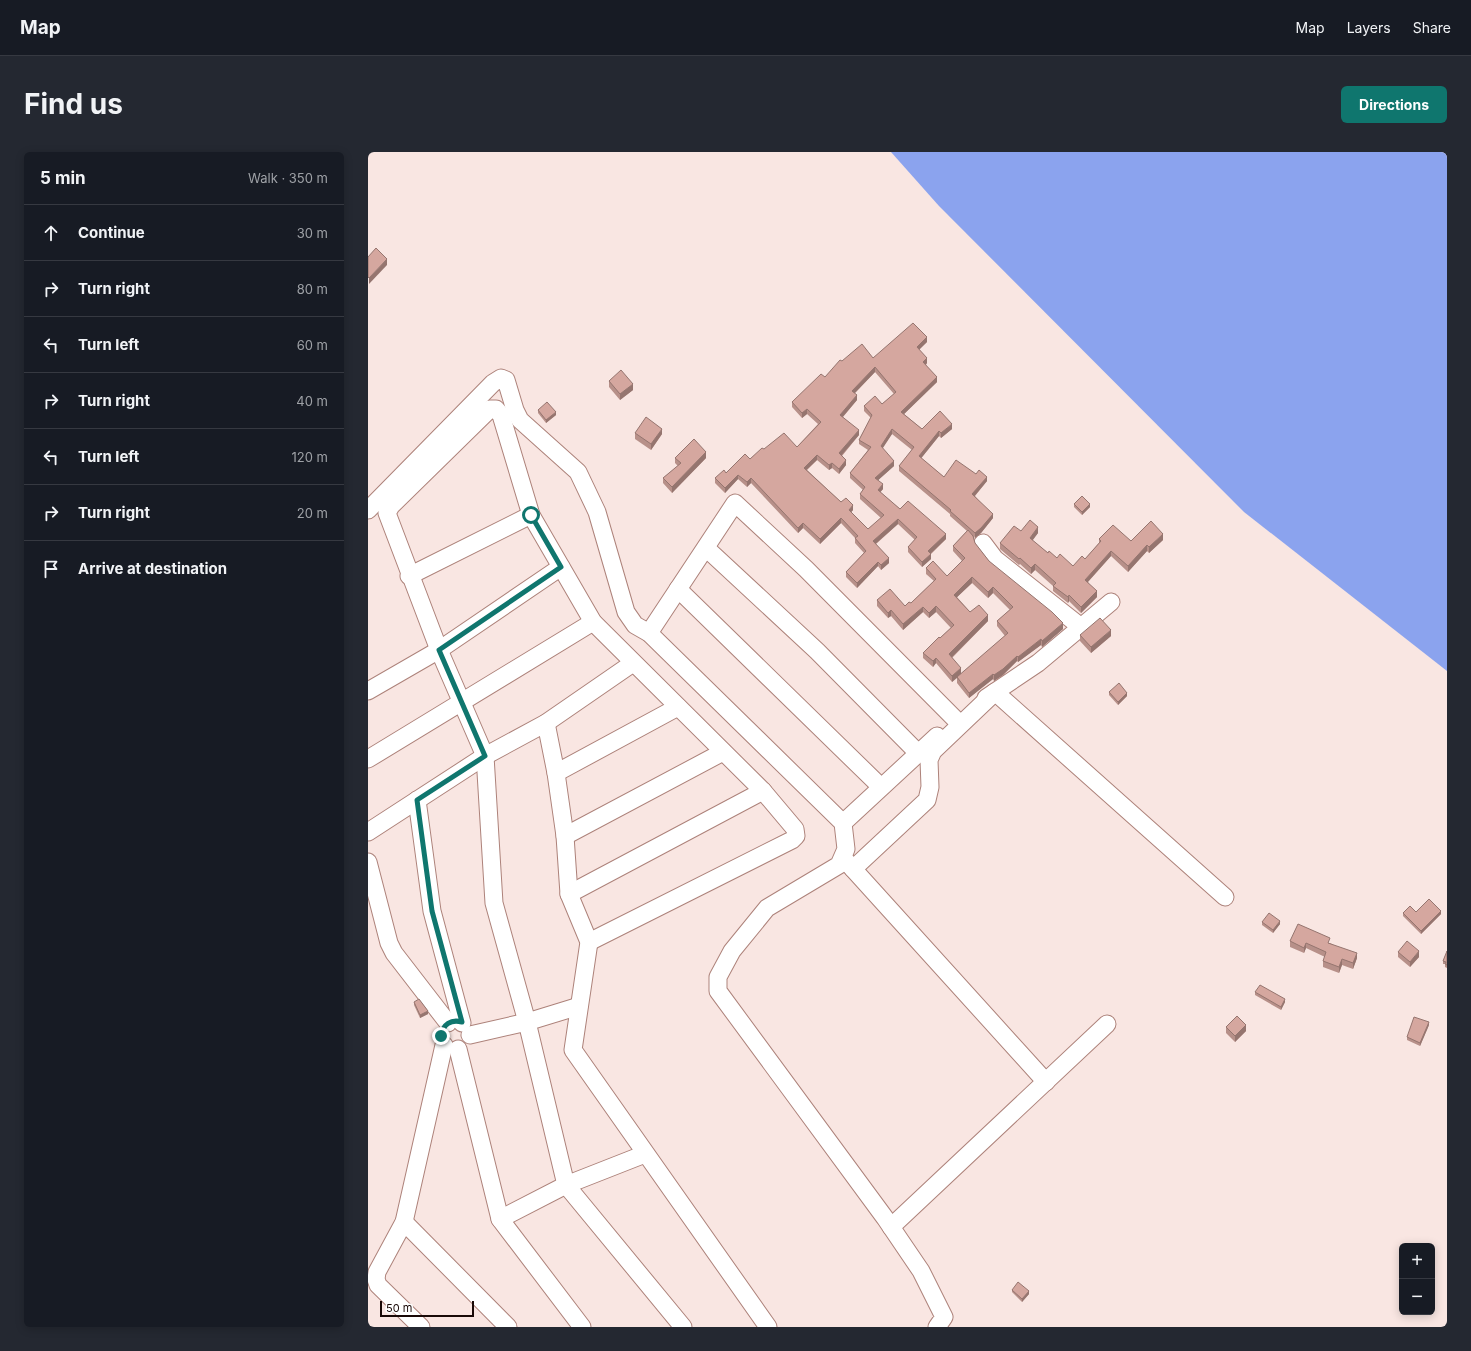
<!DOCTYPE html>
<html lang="en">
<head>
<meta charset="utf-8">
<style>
	:root { --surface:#171b24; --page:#242831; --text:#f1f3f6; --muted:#9ea1a6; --line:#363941; --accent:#0f766e }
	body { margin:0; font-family:Inter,sans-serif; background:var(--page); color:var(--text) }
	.controls { position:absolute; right:12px; bottom:12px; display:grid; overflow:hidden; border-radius:6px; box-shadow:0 2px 10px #0003 }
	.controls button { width:36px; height:36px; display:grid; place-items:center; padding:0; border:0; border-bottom:1px solid var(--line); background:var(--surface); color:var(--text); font:20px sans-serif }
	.scale { position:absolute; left:12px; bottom:10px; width:94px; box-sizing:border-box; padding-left:4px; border:2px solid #190907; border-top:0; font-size:11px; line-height:14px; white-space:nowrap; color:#190907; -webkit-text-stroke:3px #fff; paint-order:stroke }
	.stop { position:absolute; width:12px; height:12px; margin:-9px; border:3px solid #0f766e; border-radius:50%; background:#fff }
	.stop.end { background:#0f766e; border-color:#fff; box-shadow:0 1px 4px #0008 }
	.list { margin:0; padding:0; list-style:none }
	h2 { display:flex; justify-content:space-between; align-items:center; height:52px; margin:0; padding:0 16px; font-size:17px }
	h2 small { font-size:13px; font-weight:400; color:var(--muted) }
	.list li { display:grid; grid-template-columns:26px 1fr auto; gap:12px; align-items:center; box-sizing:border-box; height:56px; padding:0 16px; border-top:1px solid var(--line) }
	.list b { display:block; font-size:15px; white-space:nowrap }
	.list em { font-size:13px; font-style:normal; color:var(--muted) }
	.icon { flex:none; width:22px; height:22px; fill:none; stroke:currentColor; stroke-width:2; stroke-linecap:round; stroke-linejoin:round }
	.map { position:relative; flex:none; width:1079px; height:1175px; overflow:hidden; border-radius:6px }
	header { display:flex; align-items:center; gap:24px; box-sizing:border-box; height:56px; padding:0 20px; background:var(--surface); border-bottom:1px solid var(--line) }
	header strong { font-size:19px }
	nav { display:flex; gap:22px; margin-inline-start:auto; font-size:14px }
	.intro { display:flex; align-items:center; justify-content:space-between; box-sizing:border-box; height:96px; padding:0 24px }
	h1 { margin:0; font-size:28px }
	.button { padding:10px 18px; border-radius:6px; background:var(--accent); color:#fff; font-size:14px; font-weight:700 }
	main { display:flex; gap:24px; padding:0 24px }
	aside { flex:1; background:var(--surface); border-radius:6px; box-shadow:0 2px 10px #0003 }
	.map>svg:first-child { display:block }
</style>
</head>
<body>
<header>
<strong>Map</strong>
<nav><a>Map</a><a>Layers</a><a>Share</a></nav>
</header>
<div class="intro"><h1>Find us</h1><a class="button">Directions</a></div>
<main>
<aside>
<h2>5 min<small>Walk · 350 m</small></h2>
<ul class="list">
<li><svg class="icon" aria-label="ahead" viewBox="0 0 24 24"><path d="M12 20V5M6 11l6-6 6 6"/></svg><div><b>Continue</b></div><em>30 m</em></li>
<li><svg class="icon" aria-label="right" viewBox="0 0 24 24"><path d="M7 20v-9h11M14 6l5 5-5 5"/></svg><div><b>Turn right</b></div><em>80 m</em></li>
<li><svg class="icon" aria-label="left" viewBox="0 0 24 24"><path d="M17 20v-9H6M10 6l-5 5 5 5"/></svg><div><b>Turn left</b></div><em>60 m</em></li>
<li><svg class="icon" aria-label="right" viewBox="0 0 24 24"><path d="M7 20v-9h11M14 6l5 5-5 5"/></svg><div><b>Turn right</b></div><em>40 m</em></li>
<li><svg class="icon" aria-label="left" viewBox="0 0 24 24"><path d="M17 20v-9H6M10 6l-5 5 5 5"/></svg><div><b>Turn left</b></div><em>120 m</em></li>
<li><svg class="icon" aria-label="right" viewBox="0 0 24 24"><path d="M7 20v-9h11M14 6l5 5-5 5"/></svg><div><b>Turn right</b></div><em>20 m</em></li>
<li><svg class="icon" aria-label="arrive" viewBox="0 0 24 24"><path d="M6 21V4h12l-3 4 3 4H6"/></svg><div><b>Arrive at destination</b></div></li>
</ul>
</aside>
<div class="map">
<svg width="1079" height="1175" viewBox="0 0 1079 1175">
	<rect width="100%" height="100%" fill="#f9e6e2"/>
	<!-- water -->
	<polygon fill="#8ba3ee" points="523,0 1079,0 1079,519 876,360 571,54"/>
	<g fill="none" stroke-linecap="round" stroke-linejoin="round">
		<!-- minor casing -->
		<g stroke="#ad827a" stroke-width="19">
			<g id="minor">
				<polyline points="0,358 125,231 133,226 138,228 147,258 152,268 210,320 229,360 258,460 267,473 281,481 475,671 478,697 471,713 399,756 364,799 350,825 350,839 517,1066 553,1119 576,1165 569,1175"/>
				<polyline points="615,391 627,407 713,475"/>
				<polyline points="338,396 449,499 550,601"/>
				<polyline points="41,424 163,363"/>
				<polyline points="310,437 513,635"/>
				<polyline points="281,481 367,351 438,417 587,567"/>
				<polyline points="0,539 71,498 193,415"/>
				<polyline points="618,546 670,511 743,450"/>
				<polyline points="178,571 188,621 197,684 201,742 221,790 205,898 400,1175"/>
				<polyline points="0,607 225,470"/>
				<polyline points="188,621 310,555"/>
				<polyline points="49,648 64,759 94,871"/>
				<polyline points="475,671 569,584"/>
				<polyline points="0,680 117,604 178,571 265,511"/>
				<polyline points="197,684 355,600"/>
				<polyline points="477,708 678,930"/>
				<polyline points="0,710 21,791 26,801 80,871"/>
				<polyline points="485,717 559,648 562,635 561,608 565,599 627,540 857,745"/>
				<polyline points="201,742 395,639"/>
				<polyline points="221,790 424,688 428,684 427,677 395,639 225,470 163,363 133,263 128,257 122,257 23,354 19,361 71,498 117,604 126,751 159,870 198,1033 315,1175"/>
				<polyline points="102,883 159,870 211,854"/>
				<polyline points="90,897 132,1067 214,1175"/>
				<polyline points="132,1067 198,1033 277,1002"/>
				<polyline points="36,1070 140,1175"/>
				<polyline points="523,1075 739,872"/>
				<polyline points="53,1175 10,1133 8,1127 9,1120 36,1070 76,893"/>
			</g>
		</g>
		<!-- minor -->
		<use href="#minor" stroke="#fff" stroke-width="17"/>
	</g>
	<!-- wall -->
	<g fill="#b79089" fill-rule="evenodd">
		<path d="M559 190 551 197 559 211 558 213 569 230 536 262 554 277H584L573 286 571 284 553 306 576 325 608 322 619 329 607 344 625 366 613 381 607 386 606 384 607 391 621 409 695 477 674 495 673 493 650 510 649 509 635 523 626 529 625 527 601 546 589 531V526L584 530 568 511 565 515 555 506V501L583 476 568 460 561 466 555 460 535 478 523 464 520 466 509 454V448L537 454 543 451 566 429 558 422V416L579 424 594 409 585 399V394L599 379 582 364V362L531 319V314L544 298 524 282 514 296 526 314 510 328 515 337 512 340 532 357 578 387 563 402V407L554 415 540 400V395L547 388 530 372 508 392 521 411 513 418 510 414 489 436 478 425V420L496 401 487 391V386L473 371 452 392 435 376 430 381 383 331 379 335 370 327 357 341 347 331V326L358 321 382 307 396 297 429 295 450 272 439 262 434 266 424 255V250L457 225 474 209 505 206ZM507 220 526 242 514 252 496 254V259L503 266 491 288V292L500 298 482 321V326L495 338 492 342V347L513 366 500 377 483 360 485 358 473 350 439 318 449 308 461 318 464 316 471 322 478 313 474 304 491 283 475 265 489 248 486 242ZM604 431 620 446 625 441 642 458 629 469V474L637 484 593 522 584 506 620 469 602 460 589 445Z"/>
		<polygon points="241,229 265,238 252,248 241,235"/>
		<polygon points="170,258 188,263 178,271 170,261"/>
		<polygon points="267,281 294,282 283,298 267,287"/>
		<polygon points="307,306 338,306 304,341 295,331 295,326 310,314 307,311"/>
		<polygon points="706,352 722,355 714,363 706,355"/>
		<polygon points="653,379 670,381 664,388 680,401 705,414 717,407 731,391 731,387 763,389 795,388 781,401 779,399 760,420 743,404 720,430 729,445 713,461 701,449 700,451 685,439 685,434 667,418 663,422 652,412 651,413 632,397 632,391"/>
		<polygon points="712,483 743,484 723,501 712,489"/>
		<polygon points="741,540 759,544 750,553 741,543"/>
		<polygon points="1048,760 1073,762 1053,782 1035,764 1035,761"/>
		<polygon points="894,770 912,772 905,781 894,773"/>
		<polygon points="922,789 962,791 989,806 985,817 974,813 971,821 955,815 955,809 957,805 938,796 936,801 922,795"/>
		<polygon points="1079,799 1079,816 1077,815 1077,812 1075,812 1075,809"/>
		<polygon points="1030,800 1051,805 1042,815 1030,805"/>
		<polygon points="887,840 917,850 913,858 887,843"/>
		<polygon points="46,850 60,862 52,866 46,853"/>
		<polygon points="1061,873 1052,894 1039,888 1039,885"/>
		<polygon points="858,875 878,879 867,890 858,881"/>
		<polygon points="644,1138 661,1142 654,1150 644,1140"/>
	</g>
	<!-- shaded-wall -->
	<g fill="#95756f">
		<polygon points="19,107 19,113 1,132 1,126"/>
		<polygon points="559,185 559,190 549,200 549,195"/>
		<polygon points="559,206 559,211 555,215 555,210"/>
		<polygon points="507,215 507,220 484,244 484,239"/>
		<polygon points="569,225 569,230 533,265 533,260"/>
		<polygon points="265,232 265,238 252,248 252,242"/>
		<polygon points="489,243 489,248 472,268 472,263"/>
		<polygon points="439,257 439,262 434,266 434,261"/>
		<polygon points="188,260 188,263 178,271 178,268"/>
		<polygon points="584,272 584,277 573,286 573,281"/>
		<polygon points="294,277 294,282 283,298 283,292"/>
		<polygon points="524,277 524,282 513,299 513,294"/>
		<polygon points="491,278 491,283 471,306 471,301"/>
		<polygon points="571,279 571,284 551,309 551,304"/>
		<polygon points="338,300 338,306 304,341 304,335"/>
		<polygon points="449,303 449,308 436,320 436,316"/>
		<polygon points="478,308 478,313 471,322 471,317"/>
		<polygon points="526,309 526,314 507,331 507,326"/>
		<polygon points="464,311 464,316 461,318 461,313"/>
		<polygon points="370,323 370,327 357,341 357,336"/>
		<polygon points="619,325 619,329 604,347 604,342"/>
		<polygon points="383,326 383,331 379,335 379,330"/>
		<polygon points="515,332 515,337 510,343 510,338"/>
		<polygon points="722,352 722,355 714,363 714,360"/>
		<polygon points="485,353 485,358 481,363 481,358"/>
		<polygon points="625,362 625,366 613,381 607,386 607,381"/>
		<polygon points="473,366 473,371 452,392 452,387"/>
		<polygon points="530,367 530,372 505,394 505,389"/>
		<polygon points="435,371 435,376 430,381 430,376"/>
		<polygon points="670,375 670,381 662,392 662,386"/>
		<polygon points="578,382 578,387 560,404 560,399"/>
		<polygon points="795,382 795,388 781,401 781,395"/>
		<polygon points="779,393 779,399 760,420 760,414"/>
		<polygon points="743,399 743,404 717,433 717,428"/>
		<polygon points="563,402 563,407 554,415 554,410"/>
		<polygon points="521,406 521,411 513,418 513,413"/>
		<polygon points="510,410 510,414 489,436 489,431"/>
		<polygon points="667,412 667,418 663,422 663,416"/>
		<polygon points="604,425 604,431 586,448 586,443"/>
		<polygon points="625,435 625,441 620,446 620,440"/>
		<polygon points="729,439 729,445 713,461 713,455"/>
		<polygon points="701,443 701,449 700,451 700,445"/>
		<polygon points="568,454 568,460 561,466 561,461"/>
		<polygon points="555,455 555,460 535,478 535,472"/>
		<polygon points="523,458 523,464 520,466 520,461"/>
		<polygon points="620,463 620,469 581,508 581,502"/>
		<polygon points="695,471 695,477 674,495 674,489"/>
		<polygon points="743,478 743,484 723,501 723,495"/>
		<polygon points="673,487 673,493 650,510 650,505"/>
		<polygon points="649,504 649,509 635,523 626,529 626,523"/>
		<polygon points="568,506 568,511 565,515 565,509"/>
		<polygon points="593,516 593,522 584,530 584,524"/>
		<polygon points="625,522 625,527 601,546 601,541"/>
		<polygon points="759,541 759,544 750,553 750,550"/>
		<polygon points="1073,759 1073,762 1053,782 1053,779"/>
		<polygon points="912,769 912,772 905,781 905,778"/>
		<polygon points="938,791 938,796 936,801 936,796"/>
		<polygon points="1051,799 1051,805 1042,815 1042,810"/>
		<polygon points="989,801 989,806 985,817 985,811"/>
		<polygon points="974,807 974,813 971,821 971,815"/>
		<polygon points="917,847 917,850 913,858 913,855"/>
		<polygon points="60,859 60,862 52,866 52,863"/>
		<polygon points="1061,870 1061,873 1052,894 1052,891"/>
		<polygon points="878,873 878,879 867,890 867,884"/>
		<polygon points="661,1139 661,1142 654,1150 654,1147"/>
	</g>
	<!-- building -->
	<g fill="#d5a79f" stroke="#95756f" fill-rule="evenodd">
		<polygon points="8,96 19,107 1,126 0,125 0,105"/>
		<path d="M545 171 559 185 549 195 559 206 555 210 569 225 533 260 554 277 572 259 584 272 573 281 571 279 551 304 576 325 588 308 608 322 611 318 619 325 604 342 625 362 613 376 607 381 582 359 583 358 531 314 546 295 524 277 513 294 526 309 507 326 515 332 510 338 532 357 540 349 578 382 560 399 563 402 554 410 540 395 549 385 530 367 505 389 521 406 513 413 510 410 489 431 478 420 498 399 487 386 490 384 473 366 452 387 435 371 430 376 383 326 379 330 370 323 357 336 347 326 356 318 358 321 377 302 382 307 394 296 396 297 416 281 429 295 453 270 439 257 434 261 424 250 453 222 457 225 472 208 474 209 494 192 505 206ZM507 215 528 240 514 252 507 244 496 254 504 263 491 288 503 295 482 321 497 335 492 342 516 363 500 377 481 358 485 353 478 346 473 350 436 316 449 303 461 313 464 311 471 317 478 308 471 301 491 278 472 263 489 243 484 239Z"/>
		<polygon points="253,218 265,232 252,242 241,229"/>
		<polygon points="179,250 188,260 178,268 170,258"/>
		<polygon points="278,265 294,277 283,292 267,281"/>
		<polygon points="326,287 338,300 304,335 295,326 313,311 307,306"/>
		<polygon points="714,344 722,352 714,360 706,352"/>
		<polygon points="662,368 670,375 662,386 680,401 681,399 689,406 692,402 705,414 714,404 717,407 733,389 731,387 745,373 763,389 783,369 795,382 781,395 779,393 760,414 743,399 717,428 729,439 713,455 701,443 700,445 685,434 688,431 667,412 663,416 652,406 651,407 632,391 646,374 653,379"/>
		<polygon points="600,378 605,384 607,391 621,409 684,460 695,471 674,489 673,487 650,505 649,504 635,517 626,523 625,522 601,541 589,525 640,481 629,469 645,455 625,435 620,440 604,425 586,443 602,460 611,453 620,463 581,502 593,516 584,524 568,506 565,509 555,501 571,485 572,486 586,473 568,454 561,461 555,455 535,472 523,458 520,461 509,448 522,437 537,454 541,450 543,451 568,427 558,416 565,409 579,424 597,406 585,394"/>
		<polygon points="732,466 743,478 723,495 712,483"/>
		<polygon points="751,531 759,541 750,550 741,540"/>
		<polygon points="1061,747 1073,759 1053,779 1035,761 1042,754 1048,760"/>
		<polygon points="901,761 912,769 905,778 894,770"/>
		<polygon points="930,772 962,786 960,791 989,801 985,811 974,807 971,815 955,809 958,800 938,791 936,796 922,789"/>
		<polygon points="1039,789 1051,799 1042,810 1030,800"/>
		<polygon points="1079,799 1079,813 1077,812 1078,810 1075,809"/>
		<polygon points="892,833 917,847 913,855 887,840"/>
		<polygon points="51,847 60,859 52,863 46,850"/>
		<polygon points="869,864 878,873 867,884 858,875"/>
		<polygon points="1046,865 1061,870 1052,891 1039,885"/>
		<polygon points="650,1130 661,1139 654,1147 644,1138"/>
	</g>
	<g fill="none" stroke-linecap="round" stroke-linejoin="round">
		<!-- route -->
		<path stroke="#0f766e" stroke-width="5" d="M73 884C75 872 83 867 94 870L64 759 49 648 117 604 71 498 193 415 163 363"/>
	</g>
</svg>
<div class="controls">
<button>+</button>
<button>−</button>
</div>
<div class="scale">50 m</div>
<div class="stop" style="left:163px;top:363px"></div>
<div class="stop end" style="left:73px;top:884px"></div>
</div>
</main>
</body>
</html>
